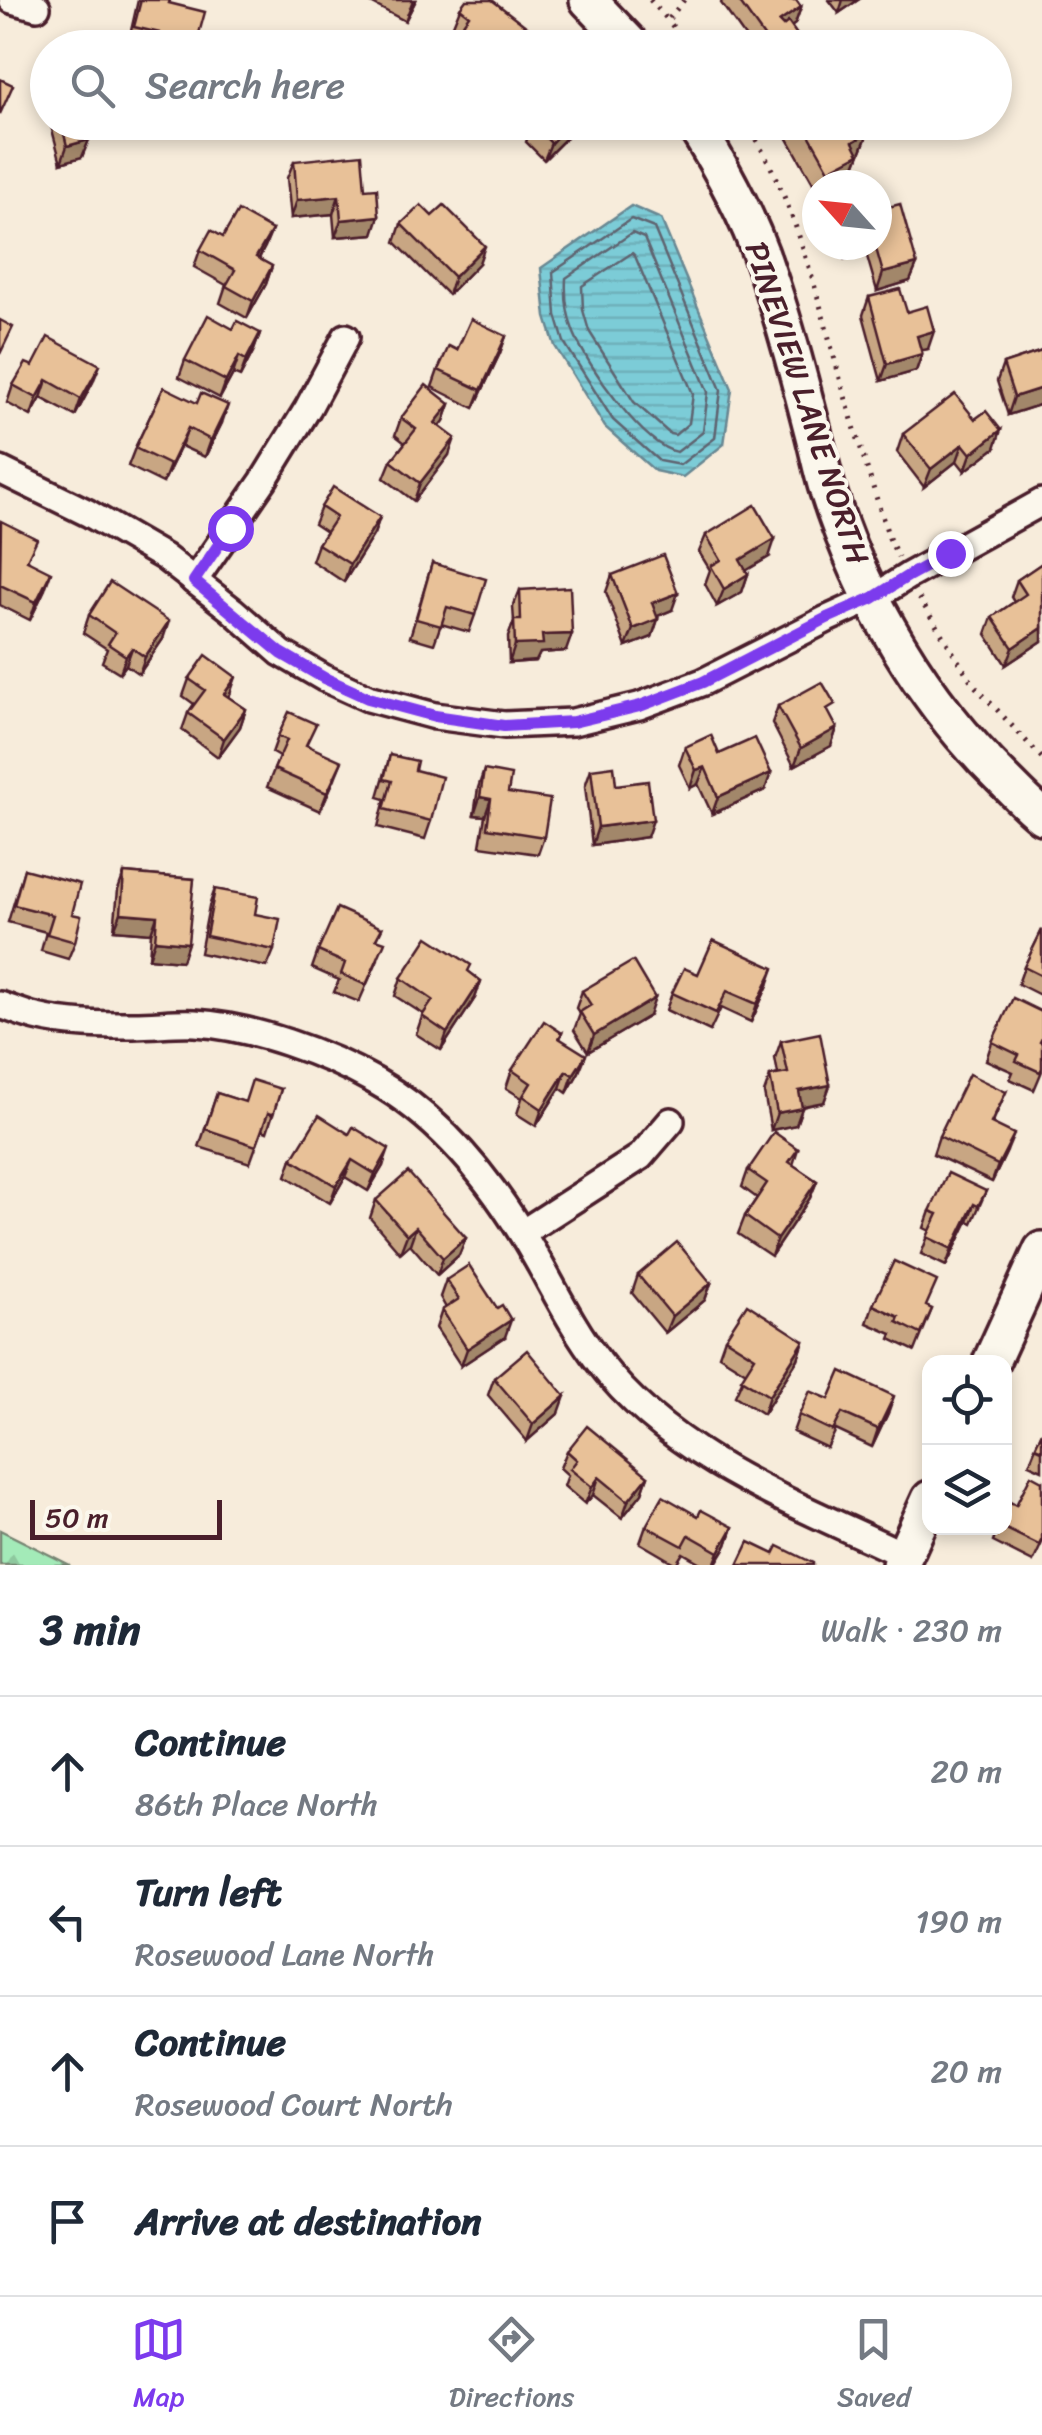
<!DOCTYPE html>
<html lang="en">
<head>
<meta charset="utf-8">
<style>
	:root { --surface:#fff; --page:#f6f6f7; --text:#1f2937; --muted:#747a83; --line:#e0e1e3; --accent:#7c3aed }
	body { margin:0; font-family:Sriracha,sans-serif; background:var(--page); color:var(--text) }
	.controls { position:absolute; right:30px; bottom:30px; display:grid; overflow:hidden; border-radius:20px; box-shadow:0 5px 15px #0003 }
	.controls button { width:90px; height:90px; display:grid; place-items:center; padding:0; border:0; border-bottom:2px solid var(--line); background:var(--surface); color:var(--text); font:50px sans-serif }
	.compass { position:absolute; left:802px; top:170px; width:90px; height:90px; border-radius:50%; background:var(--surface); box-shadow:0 5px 15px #0003; rotate:297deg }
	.scale { position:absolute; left:30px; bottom:25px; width:192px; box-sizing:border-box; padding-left:10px; border:5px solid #4a1f2b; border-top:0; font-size:28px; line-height:35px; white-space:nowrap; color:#4a1f2b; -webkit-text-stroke:8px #fbf7ec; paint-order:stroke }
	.stop { position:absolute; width:30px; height:30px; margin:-22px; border:8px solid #7c3aed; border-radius:50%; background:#fff }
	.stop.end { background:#7c3aed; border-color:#fff; box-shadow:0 2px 10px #0008 }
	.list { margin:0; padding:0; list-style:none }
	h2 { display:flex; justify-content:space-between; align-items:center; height:130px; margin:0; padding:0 40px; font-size:42px }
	h2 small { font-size:32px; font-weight:400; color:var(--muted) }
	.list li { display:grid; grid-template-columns:65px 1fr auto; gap:30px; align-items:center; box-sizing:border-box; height:150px; padding:0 40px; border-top:2px solid var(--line) }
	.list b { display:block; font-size:38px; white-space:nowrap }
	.list p { margin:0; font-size:32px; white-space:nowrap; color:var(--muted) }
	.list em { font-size:32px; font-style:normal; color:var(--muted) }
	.icon { flex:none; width:55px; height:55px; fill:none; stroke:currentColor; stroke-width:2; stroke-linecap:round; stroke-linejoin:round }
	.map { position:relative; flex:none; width:1042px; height:1565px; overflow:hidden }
	.search { position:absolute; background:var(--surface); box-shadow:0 5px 15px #0003; left:30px; right:30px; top:30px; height:110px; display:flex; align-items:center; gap:25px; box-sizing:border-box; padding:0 35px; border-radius:55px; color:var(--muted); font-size:38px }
	.sheet { height:730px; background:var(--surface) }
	nav { display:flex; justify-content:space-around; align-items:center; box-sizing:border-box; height:140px; border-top:2px solid var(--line); background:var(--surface); font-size:28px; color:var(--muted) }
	nav a { display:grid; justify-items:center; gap:5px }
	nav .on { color:var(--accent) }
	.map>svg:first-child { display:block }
</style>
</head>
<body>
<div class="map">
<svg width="1042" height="1565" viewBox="0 0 1042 1565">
	<defs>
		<pattern id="forest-firs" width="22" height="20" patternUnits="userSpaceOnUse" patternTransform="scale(2.5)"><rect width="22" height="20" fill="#a3eab8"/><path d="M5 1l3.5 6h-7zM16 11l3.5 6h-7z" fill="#8ec89e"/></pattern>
		<pattern id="water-rules" width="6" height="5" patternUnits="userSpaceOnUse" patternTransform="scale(2.5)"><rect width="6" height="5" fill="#7cccd7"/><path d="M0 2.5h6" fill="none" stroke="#6dafb9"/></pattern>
	</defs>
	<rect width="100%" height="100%" fill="#f7ecdb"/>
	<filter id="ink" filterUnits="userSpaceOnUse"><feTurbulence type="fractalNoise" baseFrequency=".01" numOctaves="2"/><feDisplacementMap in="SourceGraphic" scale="20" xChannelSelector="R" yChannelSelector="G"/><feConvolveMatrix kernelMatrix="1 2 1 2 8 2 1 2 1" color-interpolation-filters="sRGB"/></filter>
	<g filter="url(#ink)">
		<!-- forest -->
		<polygon fill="url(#forest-firs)" stroke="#768472" stroke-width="2.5" points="0,1530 70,1565 0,1565"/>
		<!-- water -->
		<polygon fill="url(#water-rules)" stroke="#688792" stroke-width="2.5" points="631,206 661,219 732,389 724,444 683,477 655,471 605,427 555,346 546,317 541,268"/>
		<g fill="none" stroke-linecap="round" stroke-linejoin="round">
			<!-- shore -->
			<g stroke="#5e6470" stroke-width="2.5">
				<polygon points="631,219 654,228 721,390 715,438 680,465 659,461 613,420 564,342 556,315 553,272"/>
				<path d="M632 233 644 238 708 392 703 432 677 452C643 446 587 365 574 333 567 316 565 296 566 278Z"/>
				<polygon points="632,253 635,256 693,394 689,423 675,435 670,434 634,402 589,331 583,310 582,286"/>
			</g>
			<!-- street casing -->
			<g stroke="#4a1f2b" stroke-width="32">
				<g id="street">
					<polyline points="12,0 37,7"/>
					<polyline points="0,470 88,513 164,557 232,610 281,653 324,678 368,698 435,716 504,725 573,722 639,706 703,682 827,619 873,598 908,576 1042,502"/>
					<polyline points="194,581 263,481 308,408 346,337"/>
					<path d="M0 1005C12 1009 24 1014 36 1017 67 1025 103 1025 134 1025 155 1025 175 1022 195 1023 251 1026 326 1053 375 1081 437 1116 484 1172 521 1232 548 1275 568 1322 599 1362 674 1460 797 1504 904 1555"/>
					<polyline points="522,1233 640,1157 671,1121"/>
				</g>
			</g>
			<!-- secondary casing -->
			<g stroke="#4a1f2b" stroke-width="42">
				<g id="secondary">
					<polyline points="588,0 634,48"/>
					<path d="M693 122C723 170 750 219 767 272 785 324 799 378 813 432 818 451 822 472 828 491 862 598 923 701 1003 779 1016 792 1028 805 1042 816"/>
					<polyline points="991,1362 1042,1250"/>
					<polyline points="900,1565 930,1499"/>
				</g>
			</g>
			<!-- path -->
			<g stroke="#4a1f2b" stroke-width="5" stroke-dasharray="2.5 8" stroke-linecap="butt">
				<polyline points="650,0 668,20"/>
				<polyline points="684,0 668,20 689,48"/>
				<path d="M745 122C794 195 816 291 839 375 854 429 872 483 889 538L898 557"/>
				<polyline points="919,598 973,684 1042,758"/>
			</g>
			<!-- street -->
			<use href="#street" stroke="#fbf7ec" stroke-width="25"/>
			<!-- secondary -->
			<use href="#secondary" stroke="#fbf7ec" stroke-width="35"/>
		</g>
		<!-- wall -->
		<g fill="#c8a683" stroke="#4a1f2b" stroke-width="2.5">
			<polygon points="138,0 170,0 169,3 198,37 212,48 143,48 128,44"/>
			<polygon points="370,0 416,0 405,21 369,2"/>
			<polygon points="722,0 796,0 801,7 795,24 791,27 805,46 804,48 753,48 721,3"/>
			<polygon points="829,0 858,0 839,13"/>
			<polygon points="460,8 525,48 454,48 452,46 458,29 453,25"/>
			<polygon points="50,122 115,122 113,131 88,138 82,157 61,163"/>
			<polygon points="526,122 582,122 544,160 526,142 531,128"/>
			<polygon points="790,122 862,122 868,133 850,179 839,185 817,185 817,190 786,135"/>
			<polygon points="294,161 365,189 373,234 335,237 333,214 291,218 287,178"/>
			<polygon points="432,216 479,263 448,295 395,242 401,224"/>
			<polygon points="272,230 259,259 272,266 266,284 247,318 220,303 226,285 194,267 200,250 223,237"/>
			<polygon points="841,245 877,245 917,264 910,281 877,291 866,253 845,259"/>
			<polygon points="869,297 907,312 928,349 921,350 922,354 916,371 881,381 863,315"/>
			<polygon points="233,329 260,333 254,350 240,377 233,374 220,398 179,377 185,360"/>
			<polygon points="506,336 500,353 474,408 432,387 438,370 457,350"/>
			<polygon points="1042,351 1042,404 1008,415 997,381 1003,364"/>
			<polygon points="33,366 93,382 75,416 41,398 31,416 7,403 13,385"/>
			<polygon points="164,387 222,423 205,457 181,446 163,483 128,466 135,448"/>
			<polygon points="450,404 444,421 440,426 449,455 414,501 384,478 391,461 405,443 395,435 401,418"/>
			<polygon points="903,434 995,448 965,471 957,461 924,487 897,452"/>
			<polygon points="321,507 380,517 374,534 344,582 312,561 318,544 326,532 314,524"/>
			<polygon points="0,523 29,561 45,589 30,620 0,605"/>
			<polygon points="706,535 769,557 746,570 748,574 742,592 717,606 705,584 710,570 699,552"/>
			<polygon points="432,563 475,615 469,632 441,624 434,644 410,637"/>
			<polygon points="1042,563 1042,641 1006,665 986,634 992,617 1014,602 1011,597 1017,580"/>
			<polygon points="612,575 672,610 657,616 658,619 652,637 626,647 606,592"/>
			<polygon points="520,590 566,651 540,653 536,661 509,663 508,637 514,621 513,607"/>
			<polygon points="89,615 163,639 139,674 126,665 120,673 102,662 107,649 83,633"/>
			<polygon points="189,679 230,694 228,697 246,709 240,727 218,757 182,730 188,713 194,704 183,696"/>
			<polygon points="778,706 830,716 837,728 831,746 794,766 772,723"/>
			<polygon points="278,736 308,745 335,778 320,811 267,787 279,757 272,753"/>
			<polygon points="685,747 719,754 765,790 712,814 698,784 690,788 679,765"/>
			<polygon points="390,755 431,821 425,839 378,827 385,799 378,797"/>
			<polygon points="591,769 616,785 647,837 592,845 585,786"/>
			<polygon points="484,770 544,837 538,854 480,846 485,816 474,815 478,788"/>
			<polygon points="24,869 72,914 75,942 68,959 41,951 46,932 8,922"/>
			<polygon points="124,873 194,879 182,961 149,958 151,933 114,930 118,890"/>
			<polygon points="215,889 255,914 274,950 267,967 200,953 209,906"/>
			<polygon points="382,928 377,939 378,959 359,1002 334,992 339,980 312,968 318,951"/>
			<polygon points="1042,930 1042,996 1018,984 1024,967"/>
			<polygon points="469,972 481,981 475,998 441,1050 416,1034 423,1014 395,996 401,978"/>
			<polygon points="698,974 768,985 751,1022 721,1008 710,1031 666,1010 672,993"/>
			<polygon points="582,991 649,1016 588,1052 574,1030 580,1014 576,1008"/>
			<polygon points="1042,1012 1042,1071 1034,1090 1010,1079 1013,1072 986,1060 992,1042"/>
			<polygon points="562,1033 560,1039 579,1072 567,1093 560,1088 536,1126 517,1114 522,1098 506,1088 512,1070"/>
			<polygon points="781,1041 830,1085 824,1102 802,1107 796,1125 771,1130 764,1093 770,1076 778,1074 775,1058"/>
			<polygon points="281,1089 267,1132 262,1130 250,1163 199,1147 217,1093 244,1102"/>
			<polygon points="1006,1092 992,1124 1007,1151 992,1182 933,1154 939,1136"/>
			<polygon points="349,1134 383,1166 368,1191 345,1177 330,1203 286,1176 292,1159"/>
			<polygon points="798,1149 793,1165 817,1181 810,1198 771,1256 738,1234 745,1216 757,1198 742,1187 748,1170"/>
			<polygon points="986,1191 972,1223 968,1221 946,1266 921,1254 930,1231 924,1228 930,1211"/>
			<polygon points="376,1200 466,1238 459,1255 437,1275 410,1244 400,1253 370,1218"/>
			<polygon points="638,1275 711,1283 705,1300 665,1333 632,1293"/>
			<polygon points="446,1280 505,1337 461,1366 436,1328 442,1310 446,1308 440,1297"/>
			<polygon points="873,1305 927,1307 932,1309 915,1351 890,1339 892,1334 867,1323"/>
			<polygon points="725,1338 804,1341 798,1359 763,1414 735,1396 746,1372 719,1355"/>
			<polygon points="494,1378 559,1413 527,1441 488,1395"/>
			<polygon points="829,1399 888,1413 872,1447 836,1430 827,1448 793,1432 799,1415"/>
			<polygon points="1042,1432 1042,1470 1029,1464"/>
			<polygon points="567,1451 648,1476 642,1493 622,1518 593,1495 585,1504 564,1486 568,1475 560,1468"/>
			<polygon points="1042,1481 1042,1543 1033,1562 993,1542 998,1528 1004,1528 1016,1505"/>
			<polygon points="698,1516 733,1527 727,1545 715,1565 704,1565 683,1553 676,1564 640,1543 646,1526"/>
		</g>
		<!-- shaded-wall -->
		<g fill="#a2876a" stroke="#4a1f2b" stroke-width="2.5">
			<polygon points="413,0 416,0 405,21"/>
			<polygon points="843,0 858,0 839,13"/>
			<polygon points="801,7 795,24 773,39 779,22"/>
			<polygon points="531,30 525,48 518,48"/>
			<polygon points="115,122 113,131 78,140 84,123"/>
			<polygon points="571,122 582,122 544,160 551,143"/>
			<polygon points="868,133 850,179 839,185 824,185 829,170 853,142"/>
			<polygon points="89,140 82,157 61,163 67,146"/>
			<polygon points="339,196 333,214 291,218 297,200"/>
			<polygon points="379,216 373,234 335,237 341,220"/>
			<polygon points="272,230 265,247 250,274 256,257"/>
			<polygon points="850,245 869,245 866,253 845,259"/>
			<polygon points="485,246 479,263 448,295 454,277"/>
			<polygon points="917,264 910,281 877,291 883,273"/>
			<polygon points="272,266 266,284 247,318 253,301"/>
			<polygon points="934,331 928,349 911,353 917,336"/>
			<polygon points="260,333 254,350 240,377 246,360"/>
			<polygon points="506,336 500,353 474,408 481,390"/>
			<polygon points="922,354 916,371 881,381 887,364"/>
			<polygon points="239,356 233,374 220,398 226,381"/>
			<polygon points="100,365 93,382 75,416 81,399"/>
			<polygon points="47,380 41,398 31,416 37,398"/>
			<polygon points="1042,388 1042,404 1008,415 1014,397"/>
			<polygon points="450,404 444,421 429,440 435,423"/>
			<polygon points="228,405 222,423 205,457 211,440"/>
			<polygon points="188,428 181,446 163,483 170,465"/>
			<polygon points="1001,430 995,448 965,471 971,454"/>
			<polygon points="455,438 449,455 414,501 420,483"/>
			<polygon points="963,444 957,461 924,487 931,469"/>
			<polygon points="380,517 374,534 344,582 350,564"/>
			<polygon points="775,539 769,557 734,578 740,560"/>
			<polygon points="51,572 45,589 30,620 36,602"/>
			<polygon points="748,574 742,592 717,606 724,589"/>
			<polygon points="678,593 672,610 646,621 652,603"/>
			<polygon points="658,619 652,637 626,647 633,629"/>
			<polygon points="169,621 163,639 139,674 145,657"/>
			<polygon points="1042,628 1042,641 1006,665 1013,648"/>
			<polygon points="572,634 566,651 540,653 536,661 509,663 515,645 542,635"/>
			<polygon points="132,648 126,665 120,673 126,656"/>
			<polygon points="236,677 230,694 218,711 224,694"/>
			<polygon points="246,709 240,727 218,757 224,739"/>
			<polygon points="837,728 831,746 794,766 801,748"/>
			<polygon points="342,761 335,778 320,811 327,793"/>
			<polygon points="705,767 698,784 690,788 696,770"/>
			<polygon points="771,773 765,790 712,814 718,797"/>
			<polygon points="480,797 491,799 485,816 474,815"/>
			<polygon points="653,820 647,837 592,845 598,827"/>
			<polygon points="121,913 157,916 151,933 114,930"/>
			<polygon points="155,940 188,943 182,961 149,958"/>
			<polygon points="774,968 768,985 751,1022 757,1004"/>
			<polygon points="481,981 475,998 441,1050 447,1033"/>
			<polygon points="655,998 649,1016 588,1052 594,1035"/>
			<polygon points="586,1055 579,1072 567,1093 573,1075"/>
			<polygon points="566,1071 560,1088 536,1126 542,1109"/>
			<polygon points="830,1085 824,1102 793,1108 799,1091"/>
			<polygon points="802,1108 796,1125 771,1130 777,1113"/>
			<polygon points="1014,1134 1007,1151 992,1182 998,1165"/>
			<polygon points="389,1149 383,1166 368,1191 375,1174"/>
			<polygon points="352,1160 345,1177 330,1203 336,1186"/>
			<polygon points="817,1181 810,1198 771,1256 777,1239"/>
			<polygon points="974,1204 968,1221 946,1266 952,1249"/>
			<polygon points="416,1227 410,1244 400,1253 407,1235"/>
			<polygon points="466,1238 459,1255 437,1275 443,1258"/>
			<polygon points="711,1283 705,1300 665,1333 672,1316"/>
			<polygon points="511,1320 505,1337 461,1366 467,1349"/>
			<polygon points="804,1341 798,1359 763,1414 769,1396"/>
			<polygon points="565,1396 559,1413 527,1441 533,1424"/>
			<polygon points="894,1396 888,1413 872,1447 878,1429"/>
			<polygon points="648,1476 642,1493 622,1518 628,1501"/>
			<polygon points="599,1477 593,1495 585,1504 592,1487"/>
			<polygon points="733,1527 727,1545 714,1565 719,1552"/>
		</g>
		<!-- building -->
		<g fill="#e8c198" stroke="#4a1f2b" stroke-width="2.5">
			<polygon points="141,0 170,0 169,3 205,12 198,37 214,41 212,48 157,48 160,33 134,27"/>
			<polygon points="466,0 492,0 531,30 518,48 483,48 459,29 469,15 460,8"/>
			<polygon points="738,0 796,0 801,7 779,22 783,26 788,22 805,46 802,48 772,48"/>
			<polygon points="0,79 13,85 0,114"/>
			<polygon points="61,122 86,122 84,123 89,140 67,146"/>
			<polygon points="534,122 571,122 551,143 532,124"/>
			<polygon points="802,122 862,122 868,133 853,142 859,154 829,170"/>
			<polygon points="362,154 365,189 377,188 379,216 341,220 339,196 297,200 294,161"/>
			<polygon points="900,204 917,264 883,273 875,245 877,245 877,210"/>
			<polygon points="421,205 432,216 444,205 485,246 454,277 401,224"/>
			<polygon points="238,211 272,230 256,257 272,266 253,301 226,286 235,270 200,250 211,230 223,237"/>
			<polygon points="900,289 907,312 927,306 934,331 917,336 922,354 887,364 869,297"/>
			<polygon points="208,315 233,329 237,321 260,333 246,360 239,356 226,381 185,360"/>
			<polygon points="471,319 506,336 481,390 438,370 449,346 457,350"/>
			<polygon points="0,320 13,327 0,354"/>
			<polygon points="48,337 100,365 81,399 47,380 37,398 13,385 26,363 33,366"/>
			<polygon points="1042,351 1042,388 1014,397 1003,364"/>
			<polygon points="426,385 450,404 435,423 455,438 420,483 391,461 416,429 401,418"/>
			<polygon points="164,387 197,403 201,393 228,405 211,440 188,428 170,465 135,448"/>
			<polygon points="955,394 975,419 986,411 1001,430 971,454 963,444 931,469 903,434"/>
			<polygon points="333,487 380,517 350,564 318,544 336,517 321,507"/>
			<polygon points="755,505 775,539 740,560 748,574 724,589 711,566 721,560 706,535"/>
			<polygon points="1,521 37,539 27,560 51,572 36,602 0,585"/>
			<polygon points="663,555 678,593 652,603 658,619 633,629 612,575"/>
			<polygon points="432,563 486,579 475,615 447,607 441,626 416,619"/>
			<polygon points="1042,563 1042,628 1013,648 992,617 1026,594 1017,580"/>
			<polygon points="110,582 169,621 145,657 132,648 126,656 108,644 115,633 89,615"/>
			<polygon points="570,587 572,634 542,635 543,644 515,645 514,620 521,620 520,590"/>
			<polygon points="206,655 236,677 224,694 246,709 224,739 188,713 205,690 189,679"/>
			<polygon points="822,682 835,704 827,709 837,728 801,748 778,706"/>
			<polygon points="289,712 316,724 306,745 342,761 327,793 274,769 287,740 278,736"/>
			<polygon points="711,735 719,754 755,738 771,773 718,797 705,767 696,770 685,747"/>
			<polygon points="390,755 417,761 415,770 442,777 431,821 384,809 392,781 384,779"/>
			<polygon points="614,766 616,785 648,781 653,820 598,827 591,769"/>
			<polygon points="484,770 511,775 508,793 550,799 544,837 487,828 491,799 480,797"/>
			<polygon points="24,869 80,884 72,914 81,916 75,942 47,934 53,915 14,905"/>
			<polygon points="124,873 194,879 188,943 155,940 157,916 121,913"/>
			<polygon points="215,889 258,897 255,914 280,919 274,950 206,936"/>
			<polygon points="337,908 382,928 376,939 385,942 366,985 341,974 345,963 318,951"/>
			<polygon points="1042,930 1042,976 1024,967"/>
			<polygon points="428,937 471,965 468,971 481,981 447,1033 422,1016 433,1000 401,978"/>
			<polygon points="713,940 774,968 757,1004 727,991 716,1013 672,993 684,968 698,974"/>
			<polygon points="633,961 655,998 594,1035 580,1012 591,1005 582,991"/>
			<polygon points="1013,998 1042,1012 1042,1038 1040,1042 1042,1043 1042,1068 1040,1072 1016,1061 1019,1055 992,1042"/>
			<polygon points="544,1021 562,1033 559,1038 586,1055 573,1075 566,1071 542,1109 523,1096 531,1083 512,1070"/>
			<polygon points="820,1033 830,1085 799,1091 802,1108 777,1113 770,1076 788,1073 781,1041"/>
			<polygon points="969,1074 1006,1092 991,1123 1014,1134 998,1165 939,1136"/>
			<polygon points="252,1080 281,1089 273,1115 268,1113 256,1146 205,1129 217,1093 245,1102"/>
			<polygon points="319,1115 349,1134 353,1127 389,1149 375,1174 352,1160 336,1186 292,1159"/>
			<polygon points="774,1132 798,1149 789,1162 817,1181 777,1239 745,1216 767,1183 748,1170"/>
			<polygon points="408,1172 466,1238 443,1258 416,1227 407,1235 376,1200"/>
			<polygon points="948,1173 986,1191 978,1206 974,1204 952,1249 927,1237 938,1214 930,1211"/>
			<polygon points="677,1242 711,1283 672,1316 638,1275"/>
			<polygon points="894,1261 937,1281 926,1306 932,1309 921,1334 897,1322 899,1317 873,1305"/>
			<polygon points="469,1265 497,1308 502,1305 511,1320 467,1349 442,1310 459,1299 446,1280"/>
			<polygon points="747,1304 804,1341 769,1396 741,1379 755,1357 725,1338"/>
			<polygon points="527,1350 565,1396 533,1424 494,1378"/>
			<polygon points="841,1371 894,1396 878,1429 842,1413 833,1431 799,1415 810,1391 829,1399"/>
			<polygon points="587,1426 648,1476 628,1501 599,1477 592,1487 570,1469 577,1460 567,1451"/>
			<polygon points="1042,1432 1042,1450 1035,1447"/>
			<polygon points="1031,1475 1042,1481 1042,1539 1039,1545 1004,1528 1004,1514 1010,1502 1016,1505"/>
			<polygon points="663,1496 698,1516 701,1510 733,1527 719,1552 689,1535 683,1546 646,1526"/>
			<polygon points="749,1542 774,1554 778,1546 813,1563 813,1565 738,1565"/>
		</g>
	</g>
	<g fill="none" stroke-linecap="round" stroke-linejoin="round" filter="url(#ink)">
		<!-- route -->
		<polyline stroke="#7c3aed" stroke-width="12" points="230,528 194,581 281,653 324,678 368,698 435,716 504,726 573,722 640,706 703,682 827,618 873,598 908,576 950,553"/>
	</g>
	<g text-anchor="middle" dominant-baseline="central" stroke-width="8" stroke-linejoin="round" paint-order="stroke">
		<!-- street labels -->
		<g font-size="32" fill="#4a1f2b" stroke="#fbf7ec">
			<text transform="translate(807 403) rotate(72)">PINEVIEW LANE NORTH</text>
		</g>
	</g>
</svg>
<div class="controls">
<button><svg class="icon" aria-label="locate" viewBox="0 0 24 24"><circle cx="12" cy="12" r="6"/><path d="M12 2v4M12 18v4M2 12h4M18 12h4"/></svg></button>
<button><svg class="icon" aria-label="layers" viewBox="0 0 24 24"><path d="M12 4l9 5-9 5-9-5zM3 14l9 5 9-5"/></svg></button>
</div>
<svg class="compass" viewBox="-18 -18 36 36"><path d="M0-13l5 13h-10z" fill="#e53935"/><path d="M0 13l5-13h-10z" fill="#747a83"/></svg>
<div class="scale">50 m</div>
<div class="stop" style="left:230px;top:528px"></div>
<div class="stop end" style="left:950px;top:553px"></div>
<div class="search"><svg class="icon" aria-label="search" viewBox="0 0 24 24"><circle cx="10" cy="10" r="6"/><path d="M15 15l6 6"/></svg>Search here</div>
</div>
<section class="sheet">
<h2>3 min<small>Walk · 230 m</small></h2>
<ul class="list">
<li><svg class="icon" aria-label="ahead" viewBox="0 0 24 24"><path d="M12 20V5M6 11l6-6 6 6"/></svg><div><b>Continue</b><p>86th Place North</p></div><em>20 m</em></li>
<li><svg class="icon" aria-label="left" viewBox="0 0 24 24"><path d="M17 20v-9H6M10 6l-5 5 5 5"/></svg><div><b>Turn left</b><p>Rosewood Lane North</p></div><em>190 m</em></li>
<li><svg class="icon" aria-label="ahead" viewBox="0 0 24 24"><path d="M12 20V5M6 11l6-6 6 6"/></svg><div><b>Continue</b><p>Rosewood Court North</p></div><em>20 m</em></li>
<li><svg class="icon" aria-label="arrive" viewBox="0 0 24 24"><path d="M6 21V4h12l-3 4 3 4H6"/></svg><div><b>Arrive at destination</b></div></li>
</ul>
</section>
<nav>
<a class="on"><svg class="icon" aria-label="map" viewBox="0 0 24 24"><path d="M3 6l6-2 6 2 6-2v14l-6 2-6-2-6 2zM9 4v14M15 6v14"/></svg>Map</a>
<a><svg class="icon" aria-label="directions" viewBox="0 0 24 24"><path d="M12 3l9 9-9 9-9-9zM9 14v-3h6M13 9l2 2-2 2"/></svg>Directions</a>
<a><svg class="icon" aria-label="saved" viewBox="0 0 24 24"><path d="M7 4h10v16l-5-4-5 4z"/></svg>Saved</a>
</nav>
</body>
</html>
